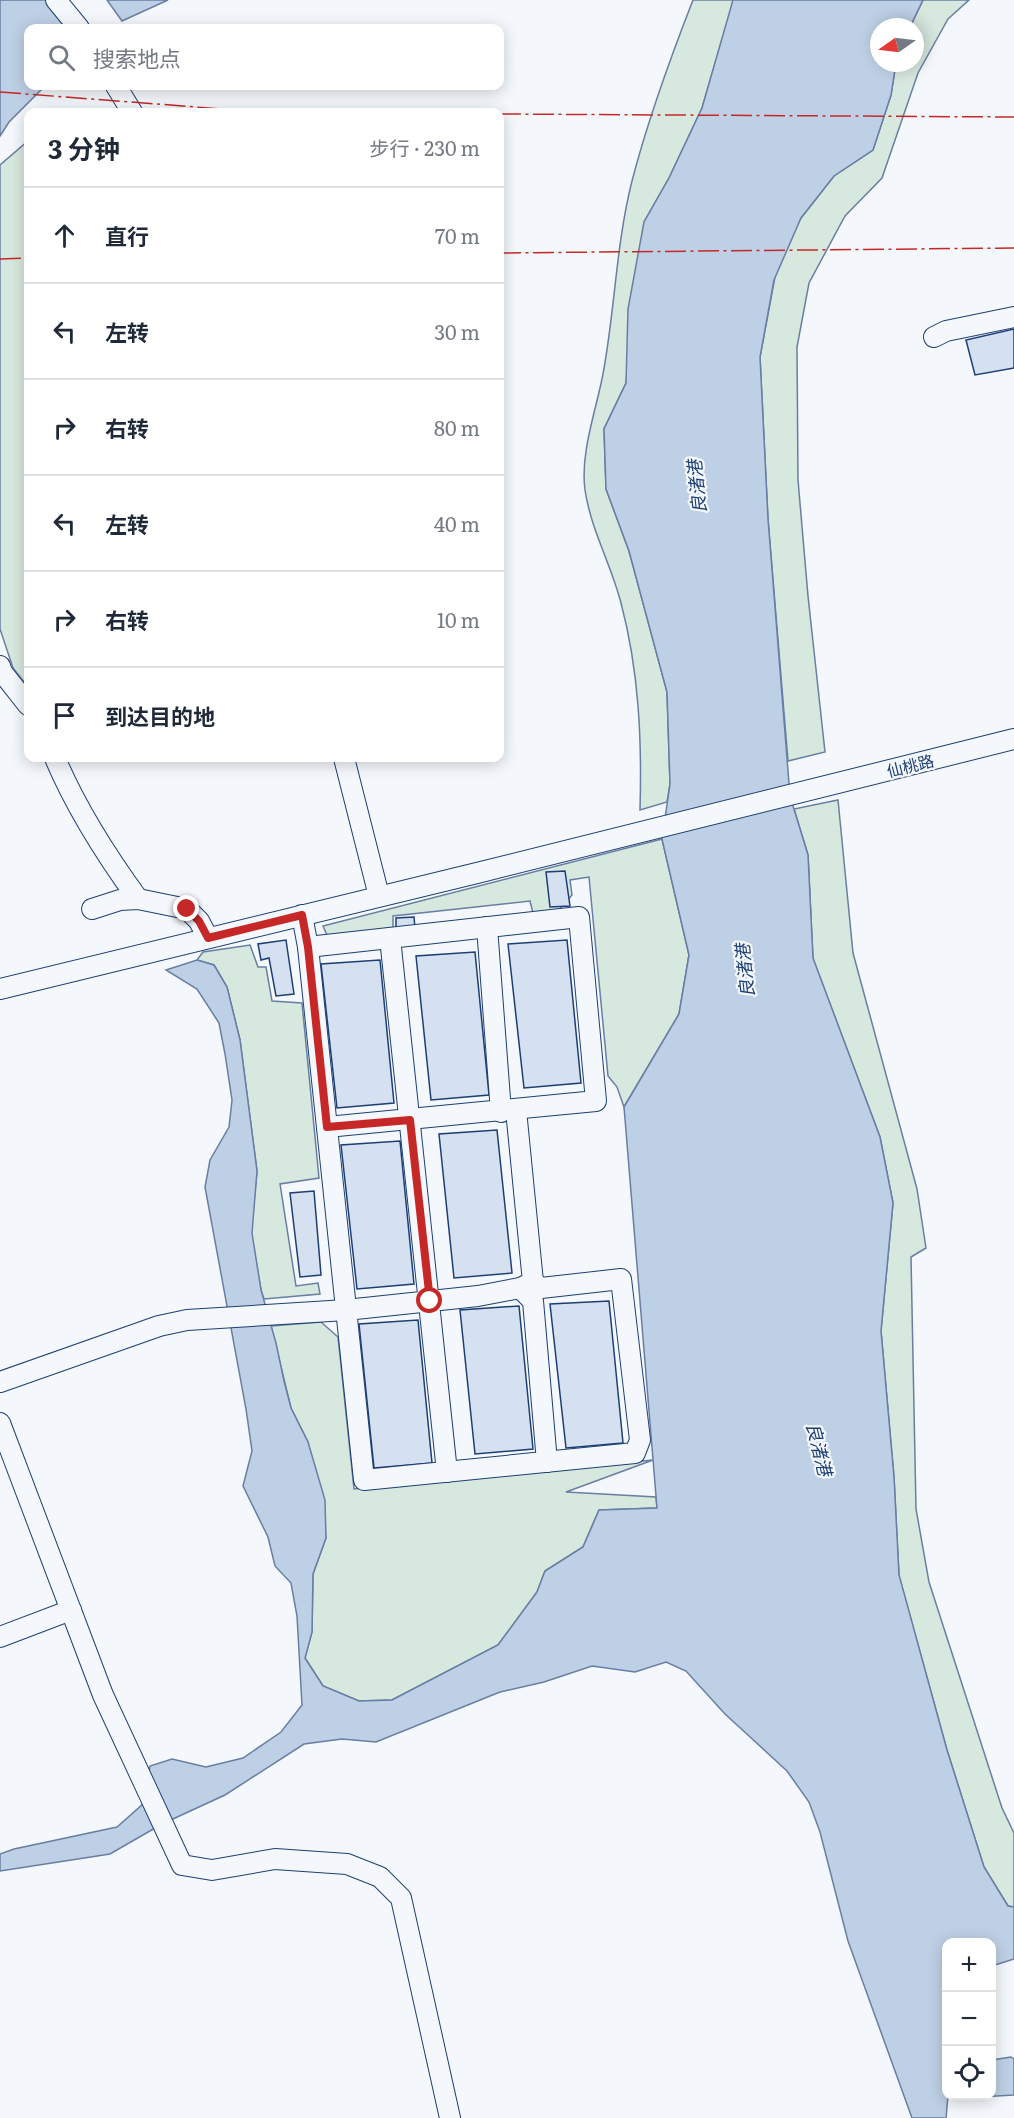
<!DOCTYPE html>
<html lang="zh">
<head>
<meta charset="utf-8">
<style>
	:root { --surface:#fff; --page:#f2f2f3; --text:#1f2937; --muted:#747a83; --line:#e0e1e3 }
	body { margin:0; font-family:Literata,"Noto Sans SC",serif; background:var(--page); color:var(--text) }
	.controls { position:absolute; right:18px; bottom:18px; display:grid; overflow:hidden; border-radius:12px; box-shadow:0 3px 15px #0003 }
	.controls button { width:54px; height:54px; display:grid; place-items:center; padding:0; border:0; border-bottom:2px solid var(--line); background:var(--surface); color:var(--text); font:30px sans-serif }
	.compass { position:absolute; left:870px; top:18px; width:54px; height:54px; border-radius:50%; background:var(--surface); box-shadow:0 3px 15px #0003; rotate:256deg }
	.stop { position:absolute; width:18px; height:18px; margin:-14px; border:4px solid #c62828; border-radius:50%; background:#fff }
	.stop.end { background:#c62828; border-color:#fff; box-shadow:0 2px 6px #0008 }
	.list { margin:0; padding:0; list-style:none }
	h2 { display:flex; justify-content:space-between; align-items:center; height:78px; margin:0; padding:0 24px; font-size:26px }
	h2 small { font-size:20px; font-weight:400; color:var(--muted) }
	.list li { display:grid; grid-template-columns:39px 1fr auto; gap:18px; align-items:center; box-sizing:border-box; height:96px; padding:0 24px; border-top:2px solid var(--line) }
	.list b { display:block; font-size:22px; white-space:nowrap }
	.list em { font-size:20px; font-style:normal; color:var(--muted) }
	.icon { flex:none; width:33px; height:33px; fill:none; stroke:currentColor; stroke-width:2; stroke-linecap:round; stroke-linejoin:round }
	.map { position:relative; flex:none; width:1014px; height:2118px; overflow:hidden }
	.search { position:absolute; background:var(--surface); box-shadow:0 3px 15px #0003; left:24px; top:24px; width:480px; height:66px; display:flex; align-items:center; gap:15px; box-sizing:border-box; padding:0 21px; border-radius:12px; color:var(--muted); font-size:22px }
	.panel { position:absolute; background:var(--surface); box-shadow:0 3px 15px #0003; left:24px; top:108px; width:480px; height:654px; border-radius:12px }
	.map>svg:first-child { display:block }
</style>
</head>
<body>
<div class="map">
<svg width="1014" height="2118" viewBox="0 0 1014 2118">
	<rect width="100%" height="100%" fill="#f4f7fb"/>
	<!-- green -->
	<g fill="#d7e8df" stroke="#687fa3" stroke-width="1.5">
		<path d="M693 0H733L732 6 702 108 669 178 644 222 626 383 604 429 606 489 629 551 667 692 670 784 667 802 640 810C642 740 639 671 621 603 611 564 591 530 585 490 580 453 596 411 603 374 615 310 616 244 632 181 648 119 670 59 693 0Z"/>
		<polygon points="923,0 969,0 948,19 918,73 882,178 845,216 809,283 797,347 798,480 808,596 825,752 788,761 768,519 760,357 780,250 801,218 834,176 873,150 891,95 896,63 915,63 915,27 910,27"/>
		<polygon points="28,141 28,687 13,668 0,629 0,165"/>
		<polygon points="838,800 853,953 917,1189 926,1248 911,1257 916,1509 929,1582 1002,1808 1014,1833 1014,1907 1008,1906 984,1867 947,1750 899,1576 894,1477 881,1331 893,1203 880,1137 813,959 808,855 794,809"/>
		<polygon points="662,839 689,955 679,1014 624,1107 617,1087 608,1076 589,877 570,880 572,895 559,910 533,913 530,901 393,916 393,932 327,935 323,926"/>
		<polygon points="250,945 258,967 266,967 272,1001 302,1003 319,1178 280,1184 296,1286 318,1283 320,1294 264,1299 261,1290 251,1233 257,1171 240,1040 227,987 214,965 197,960 203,952"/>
		<polygon points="321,1322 338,1337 354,1489 653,1460 566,1492 656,1497 657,1508 599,1510 583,1547 545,1571 537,1592 498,1645 392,1700 359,1701 323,1686 305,1658 312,1632 313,1574 326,1538 308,1442 291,1408 271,1326"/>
	</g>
	<!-- water -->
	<g fill="#bed0e5" stroke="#687fa3" stroke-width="1.5">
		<polygon points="0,0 61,0 72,28 28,28 28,86 45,86 9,122 0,136"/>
		<polygon points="107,0 168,0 122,21"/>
		<polygon points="733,0 923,0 910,27 879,27 879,63 896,63 891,95 873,150 834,176 801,218 774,280 760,357 768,519 790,796 808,855 813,958 880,1137 893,1203 881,1331 894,1477 899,1575 947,1750 984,1867 1008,1906 1014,1907 1014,1959 992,1966 992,1942 946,1942 948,2096 946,2118 912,2118 848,1941 820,1832 809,1802 787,1771 725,1714 686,1671 666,1662 635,1672 592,1666 544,1682 500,1692 376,1742 342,1739 304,1744 225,1795 162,1824 110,1854 0,1871 0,1854 14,1849 117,1827 144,1803 150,1766 172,1759 206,1767 243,1758 281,1732 302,1705 297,1616 291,1583 275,1566 268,1537 243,1486 252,1451 246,1409 205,1187 210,1160 229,1127 232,1100 225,1054 219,1023 197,989 166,970 197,960 214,965 227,987 240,1040 257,1171 252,1233 261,1290 276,1343 284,1381 291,1408 308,1442 325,1500 326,1538 313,1574 312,1632 305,1658 323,1686 359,1701 392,1700 498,1645 537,1592 545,1571 583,1547 599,1510 657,1508 624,1107 679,1014 689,955 662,839 670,784 667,692 629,551 606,489 604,429 626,383 628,309 644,222 669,178 702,108"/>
		<polygon points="1011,2057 1014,2059 1014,2095 980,2097 980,2096 992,2096 992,2060"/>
	</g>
	<!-- building -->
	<g fill="#d5e0f0" stroke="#1d3f73" stroke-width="1.5">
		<polygon points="1014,329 1014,368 975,375 966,340"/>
		<polygon points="565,871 570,906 550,907 546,872"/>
		<polygon points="414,917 415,928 396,929 396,918"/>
		<polygon points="286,940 294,994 276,996 269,958 261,960 258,944"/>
		<polygon points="567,940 581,1083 524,1088 508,944"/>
		<polygon points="475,952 489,1095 431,1100 416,956"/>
		<polygon points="380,960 394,1103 337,1108 321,964"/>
		<polygon points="497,1130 512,1273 454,1278 439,1134"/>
		<polygon points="400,1141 414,1284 357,1289 341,1145"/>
		<polygon points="314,1191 321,1275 300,1277 290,1193"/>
		<polygon points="609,1301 623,1443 566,1448 550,1304"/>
		<polygon points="519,1306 533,1449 475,1454 460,1310"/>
		<polygon points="418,1320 432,1463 374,1468 359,1324"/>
	</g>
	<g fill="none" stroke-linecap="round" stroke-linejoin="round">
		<!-- minor casing -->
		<g stroke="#1d3f73" stroke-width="22">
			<g id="minor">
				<polyline points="56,0 79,28"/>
				<polyline points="116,86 132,112"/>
				<polyline points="934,337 946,331 1014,317"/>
				<polyline points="0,666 2,672 28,705"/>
				<path d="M55 758C76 808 106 855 138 899"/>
				<polyline points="344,758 379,896"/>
				<polyline points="92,909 120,900 138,899 187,909 199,921 208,938"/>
				<polyline points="302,915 308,947 364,1480 635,1453 640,1440 621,1279 541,1288 533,1282"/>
				<polyline points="487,927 501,1112"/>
				<polyline points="390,938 447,1472"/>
				<polyline points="308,947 579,917 596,1101 327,1127"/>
				<polyline points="0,989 477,873 1014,739"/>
				<polyline points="520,1288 533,1301 547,1462"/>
				<polyline points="0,1382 159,1326 187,1320 346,1310 478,1296 520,1288 533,1282 516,1110"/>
				<polyline points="0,1423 103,1695 182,1865 212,1870 275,1859 347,1864 380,1877 401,1898 450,2118"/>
				<polyline points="0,1637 71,1610"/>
			</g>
		</g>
		<!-- minor -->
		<use href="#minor" stroke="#f4f7fb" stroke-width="20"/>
		<!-- power -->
		<g stroke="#c62828" stroke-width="1.5" stroke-dasharray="21 4.5 3 4.5" stroke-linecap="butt">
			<polyline points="0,92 261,112 341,112"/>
			<polyline points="500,114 1014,117"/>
			<polyline points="500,253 1014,248"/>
			<polyline points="0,259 28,258"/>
		</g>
	</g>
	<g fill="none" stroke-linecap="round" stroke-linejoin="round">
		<!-- route -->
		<polyline stroke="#c62828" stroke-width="8" points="187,909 199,921 208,938 302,915 308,947 327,1127 410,1120 430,1301"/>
	</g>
	<g text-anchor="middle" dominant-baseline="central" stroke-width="4.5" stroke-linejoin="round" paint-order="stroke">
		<!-- street labels -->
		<g font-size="16" fill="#1d3f73" stroke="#f4f7fb">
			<text transform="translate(910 765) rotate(-14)">仙桃路</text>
		</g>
		<!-- water labels -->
		<g font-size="18" font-style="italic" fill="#1d3f73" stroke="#f4f7fb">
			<text transform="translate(696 487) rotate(-96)">良渚港</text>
			<text transform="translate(744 971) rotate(-96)">良渚港</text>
			<text transform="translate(820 1449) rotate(76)">良渚港</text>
		</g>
	</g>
</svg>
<div class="controls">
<button>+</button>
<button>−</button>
<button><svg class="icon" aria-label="locate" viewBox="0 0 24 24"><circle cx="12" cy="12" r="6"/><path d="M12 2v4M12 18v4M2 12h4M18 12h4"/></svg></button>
</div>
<svg class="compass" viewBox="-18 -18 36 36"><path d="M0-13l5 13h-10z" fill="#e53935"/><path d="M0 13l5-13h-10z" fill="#747a83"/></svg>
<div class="stop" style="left:430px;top:1301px"></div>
<div class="stop end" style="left:187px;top:909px"></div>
<div class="search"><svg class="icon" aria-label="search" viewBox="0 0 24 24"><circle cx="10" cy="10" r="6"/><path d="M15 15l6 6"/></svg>搜索地点</div>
<section class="panel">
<h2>3 分钟<small>步行 · 230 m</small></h2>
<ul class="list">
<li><svg class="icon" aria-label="ahead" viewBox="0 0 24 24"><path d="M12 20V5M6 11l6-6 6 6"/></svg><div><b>直行</b></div><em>70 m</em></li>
<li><svg class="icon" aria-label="left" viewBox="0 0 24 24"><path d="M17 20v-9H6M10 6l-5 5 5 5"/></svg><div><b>左转</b></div><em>30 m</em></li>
<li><svg class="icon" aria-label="right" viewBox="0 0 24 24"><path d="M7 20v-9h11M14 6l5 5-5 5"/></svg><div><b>右转</b></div><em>80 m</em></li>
<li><svg class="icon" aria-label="left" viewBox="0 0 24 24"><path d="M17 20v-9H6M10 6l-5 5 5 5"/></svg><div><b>左转</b></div><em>40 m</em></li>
<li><svg class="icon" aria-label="right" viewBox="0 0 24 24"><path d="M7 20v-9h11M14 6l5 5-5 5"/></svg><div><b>右转</b></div><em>10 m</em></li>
<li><svg class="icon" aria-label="arrive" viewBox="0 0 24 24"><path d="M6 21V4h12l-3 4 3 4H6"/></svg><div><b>到达目的地</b></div></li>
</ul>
</section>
</div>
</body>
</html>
